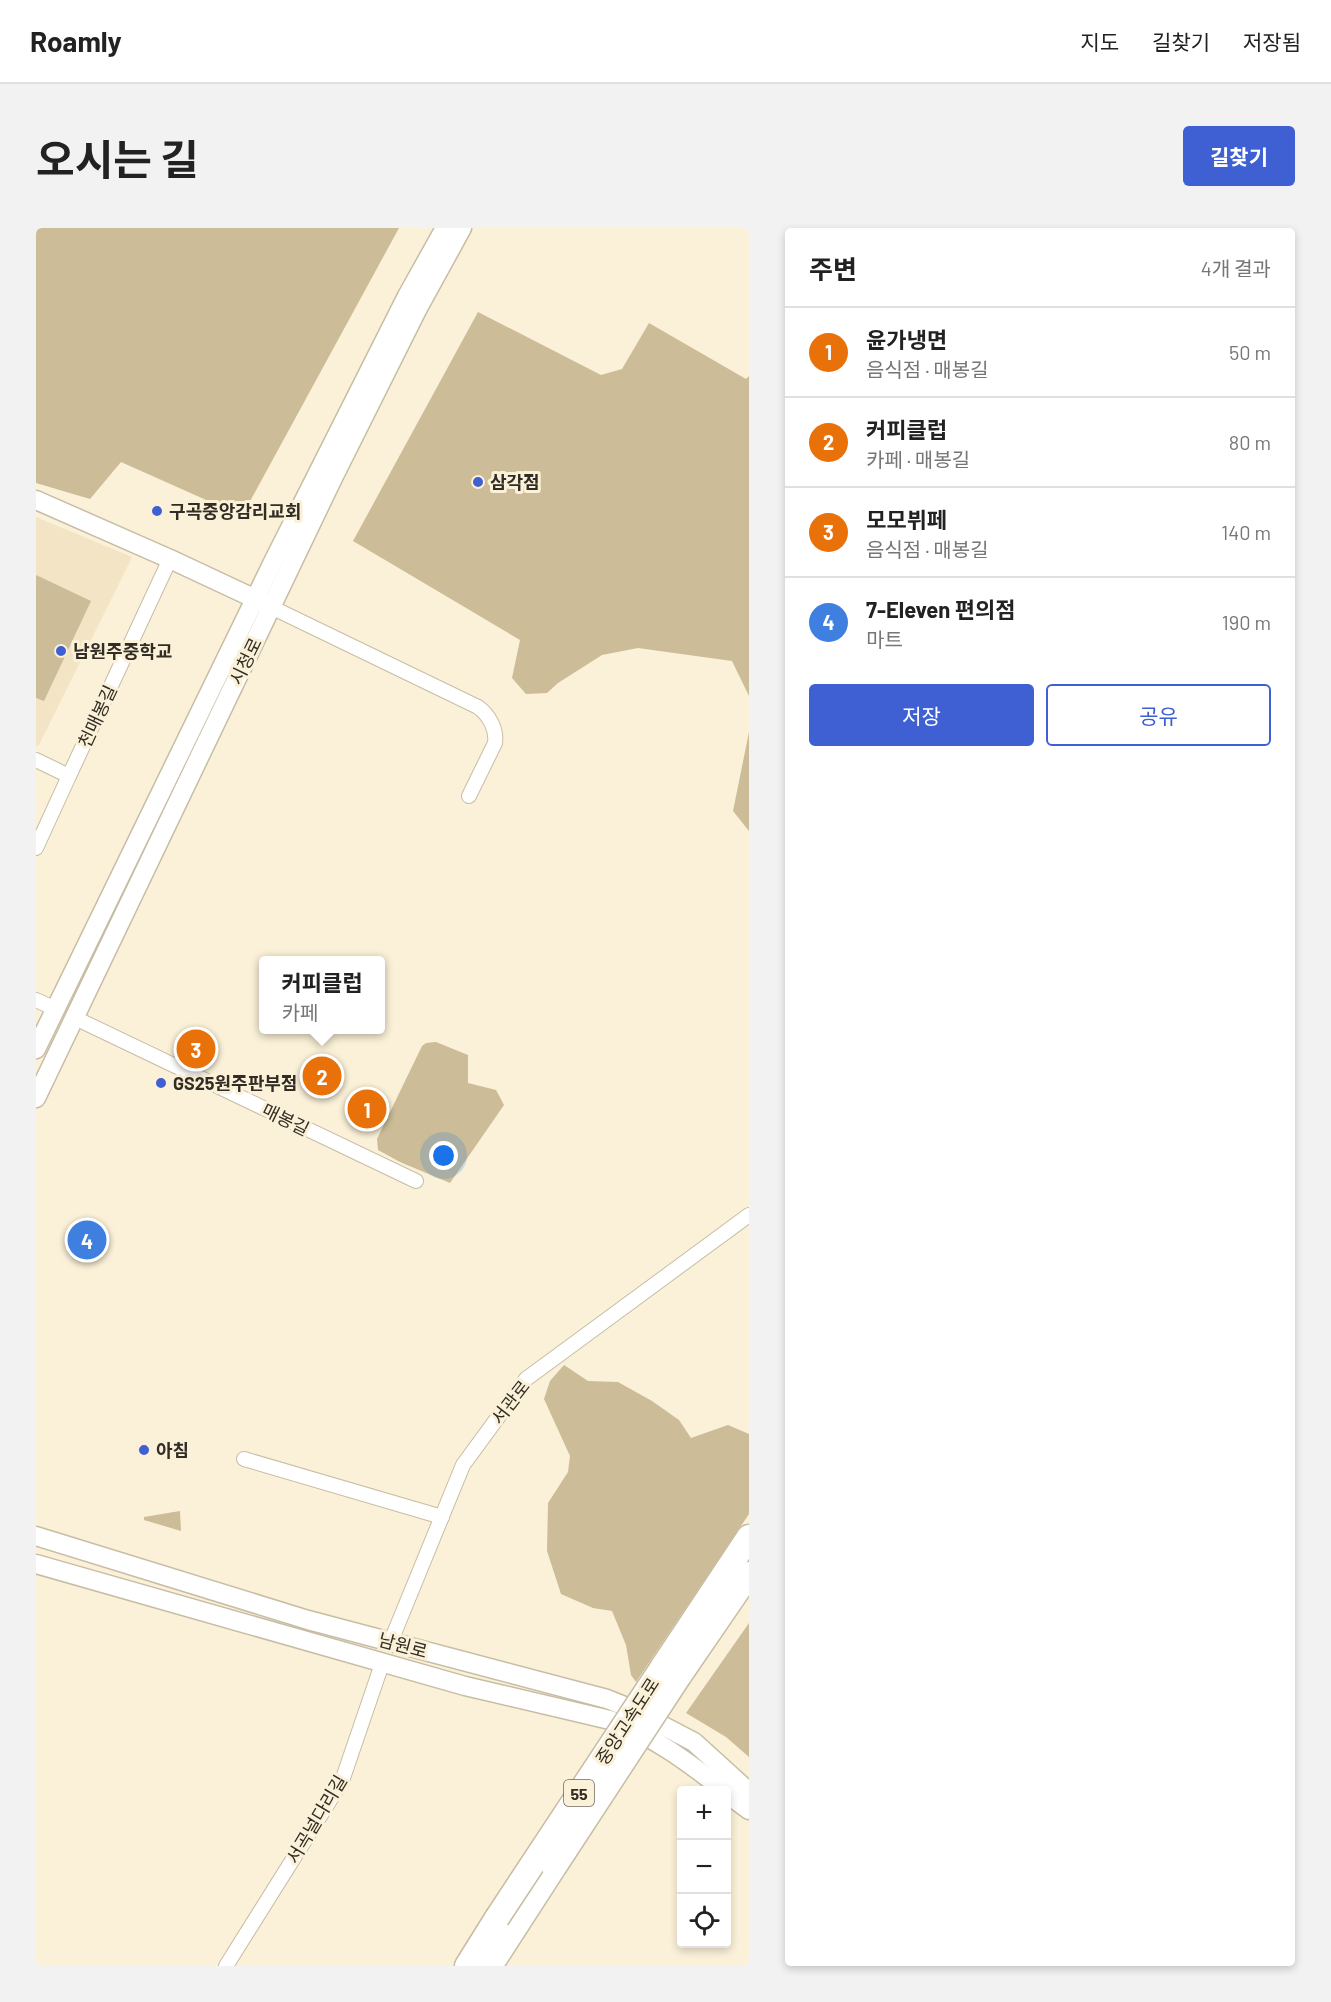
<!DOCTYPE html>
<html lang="ko">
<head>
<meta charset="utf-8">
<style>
	:root { --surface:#fff; --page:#f2f2f2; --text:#222; --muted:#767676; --line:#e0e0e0; --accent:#3e60d2 }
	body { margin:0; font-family:Barlow,"Noto Sans KR",sans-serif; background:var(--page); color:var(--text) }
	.controls { position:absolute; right:18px; bottom:18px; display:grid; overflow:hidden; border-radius:6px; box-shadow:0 3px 9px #0003 }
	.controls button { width:54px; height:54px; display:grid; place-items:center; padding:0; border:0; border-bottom:2px solid var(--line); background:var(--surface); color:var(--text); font:30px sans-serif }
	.you { position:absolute; left:408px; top:928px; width:21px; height:21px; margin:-15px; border:4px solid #fff; border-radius:50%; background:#1a73e8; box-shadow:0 0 0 9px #1a73e833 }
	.badge { display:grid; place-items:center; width:39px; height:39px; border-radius:50%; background:var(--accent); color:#fff; font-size:20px; font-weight:700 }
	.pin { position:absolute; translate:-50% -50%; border:3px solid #fff; box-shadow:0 2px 6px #0006 }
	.popup { position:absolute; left:223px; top:728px; width:126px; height:78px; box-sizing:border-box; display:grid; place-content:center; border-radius:6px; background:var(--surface); filter:drop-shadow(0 2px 4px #0005); font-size:20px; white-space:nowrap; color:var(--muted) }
	.popup b { font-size:22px; color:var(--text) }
	.popup::after { content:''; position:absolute; left:50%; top:100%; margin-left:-12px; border:12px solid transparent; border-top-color:var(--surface) }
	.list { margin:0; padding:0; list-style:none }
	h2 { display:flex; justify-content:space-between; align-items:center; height:78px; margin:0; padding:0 24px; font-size:26px }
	h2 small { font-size:20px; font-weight:400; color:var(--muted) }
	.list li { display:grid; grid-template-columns:39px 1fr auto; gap:18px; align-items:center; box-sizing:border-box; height:90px; padding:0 24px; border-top:2px solid var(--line) }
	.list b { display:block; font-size:22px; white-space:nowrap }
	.list p { margin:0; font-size:20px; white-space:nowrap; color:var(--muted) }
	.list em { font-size:20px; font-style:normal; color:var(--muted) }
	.actions { display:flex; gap:12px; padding:18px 24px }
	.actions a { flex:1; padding:14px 0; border:2px solid var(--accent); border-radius:6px; text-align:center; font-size:21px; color:var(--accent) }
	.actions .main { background:var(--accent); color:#fff }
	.icon { flex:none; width:33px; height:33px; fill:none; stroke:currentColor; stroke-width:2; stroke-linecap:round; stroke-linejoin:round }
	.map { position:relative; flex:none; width:713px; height:1738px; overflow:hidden; border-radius:6px }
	header { display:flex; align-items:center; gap:36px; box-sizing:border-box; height:84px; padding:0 30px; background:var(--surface); border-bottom:2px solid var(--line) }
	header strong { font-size:28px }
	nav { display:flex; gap:33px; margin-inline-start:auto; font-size:21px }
	.intro { display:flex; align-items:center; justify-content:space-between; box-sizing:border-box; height:144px; padding:0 36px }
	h1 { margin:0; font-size:42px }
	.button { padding:15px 27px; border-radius:6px; background:var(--accent); color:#fff; font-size:21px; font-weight:700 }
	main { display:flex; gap:36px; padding:0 36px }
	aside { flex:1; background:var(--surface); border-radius:6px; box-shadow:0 3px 9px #0003 }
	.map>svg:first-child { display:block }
</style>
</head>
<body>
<header>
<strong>Roamly</strong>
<nav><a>지도</a><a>길찾기</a><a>저장됨</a></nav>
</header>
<div class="intro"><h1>오시는 길</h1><a class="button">길찾기</a></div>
<main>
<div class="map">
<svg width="713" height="1738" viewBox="0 0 713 1738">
	<rect width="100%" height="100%" fill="#fbf1d8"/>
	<!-- built -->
	<polygon fill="#f2e4c5" points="0,289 96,329 3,517 0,518"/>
	<!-- green -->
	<g fill="#ccbc97">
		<polygon points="0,0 363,0 206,288 85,234 54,271 0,255"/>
		<polygon points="442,84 565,147 586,141 613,95 710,151 713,148 713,468 696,433 602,420 566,427 522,455 511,465 490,466 476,450 484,412 317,313"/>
		<polygon points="0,347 55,373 8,473 0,470"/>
		<polygon points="713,504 713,603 697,583"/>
		<polygon points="400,814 432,827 432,855 460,862 468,877 414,955 364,934 342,922 341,911 386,818 390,815"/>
		<polygon points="528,1137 552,1153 582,1154 616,1173 643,1192 655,1210 692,1197 713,1206 713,1286 600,1454 595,1447 590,1417 576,1383 557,1380 525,1366 511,1323 512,1275 532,1244 534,1228 508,1171 514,1153"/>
		<polygon points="144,1283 145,1303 108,1292 108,1289"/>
		<polygon points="713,1395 713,1529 690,1509 650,1485"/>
	</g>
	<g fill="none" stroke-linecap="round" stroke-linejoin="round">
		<!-- street casing -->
		<g stroke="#c7bda5" stroke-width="16">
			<g id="street">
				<path d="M235 379 442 479C453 487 461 501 459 515L433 568"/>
				<polyline points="0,532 33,548 134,331"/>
				<polyline points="0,620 33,548"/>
				<polyline points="0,772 20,781"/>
				<polyline points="39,790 380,953"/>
				<polyline points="208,1231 406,1289"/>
				<polyline points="355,1413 427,1237 490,1151 713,987"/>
				<polyline points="190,1738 306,1553 347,1433"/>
			</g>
		</g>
		<!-- secondary casing -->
		<g stroke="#c7bda5" stroke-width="21">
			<g id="secondary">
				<polyline points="0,272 134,331 228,375"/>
				<polyline points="0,821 238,332 371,68 409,0"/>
				<polyline points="0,870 296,252 381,82 426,0"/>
				<polyline points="0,1308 272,1392 571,1471 591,1479 658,1514 713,1564"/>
				<path d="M0 1336 429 1458 574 1492C616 1507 653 1535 688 1562"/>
				<polyline points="690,1565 713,1582"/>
			</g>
		</g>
		<!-- highway casing -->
		<g stroke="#c7bda5" stroke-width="27">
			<g id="highway">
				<polyline points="626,1440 713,1309"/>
				<polyline points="643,1448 713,1346"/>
				<polyline points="431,1738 461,1690"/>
				<polyline points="454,1738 518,1639"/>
			</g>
		</g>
		<!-- street -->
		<use href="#street" stroke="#fff" stroke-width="14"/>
		<!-- secondary -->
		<use href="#secondary" stroke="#fff" stroke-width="18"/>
		<!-- highway -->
		<use href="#highway" stroke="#fff" stroke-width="24"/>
		<!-- highway-bridge casing -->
		<g stroke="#c7bda5" stroke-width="27" stroke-linecap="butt">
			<g id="highway-bridge">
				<polyline points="518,1639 643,1448"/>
				<polyline points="461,1690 626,1440"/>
			</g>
		</g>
		<!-- highway-bridge -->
		<use href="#highway-bridge" stroke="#fff" stroke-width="24"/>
	</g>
	<!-- markers -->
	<g fill="#3e60d2" stroke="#fbf1d8" stroke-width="2">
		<circle cx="442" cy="254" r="6"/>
		<circle cx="121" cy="283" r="6"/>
		<circle cx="25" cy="423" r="6"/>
		<circle cx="125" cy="855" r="6"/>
		<circle cx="108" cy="1222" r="6"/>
	</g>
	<g text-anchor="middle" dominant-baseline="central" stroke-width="6" stroke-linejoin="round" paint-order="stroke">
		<!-- shield labels -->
		<rect fill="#fbf1d8" stroke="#6e685a" stroke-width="1.5" x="528" y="1552" width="30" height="26" rx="4.5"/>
		<g font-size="16" font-weight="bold" fill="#312d24">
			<text x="543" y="1565">55</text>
		</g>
		<!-- poi labels -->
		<g font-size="18" font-weight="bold" fill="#312d24" stroke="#fbf1d8" text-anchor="start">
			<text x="454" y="254">삼각점</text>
			<text x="133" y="283">구곡중앙감리교회</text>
			<text x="37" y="423">남원주중학교</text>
			<text x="137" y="855">GS25원주판부점</text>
			<text x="120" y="1222">아침</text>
		</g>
		<!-- street labels -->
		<g font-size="18" fill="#312d24" stroke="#fbf1d8">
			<text transform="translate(209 433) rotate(-64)">시청로</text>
			<text transform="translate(61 488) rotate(-65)">천매봉길</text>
			<text transform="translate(250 891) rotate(26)">매봉길</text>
			<text transform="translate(474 1174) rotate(-52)">서관로</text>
			<text transform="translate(367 1417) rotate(15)">남원로</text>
			<text transform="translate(591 1493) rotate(-57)">중앙고속도로</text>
			<text transform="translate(280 1591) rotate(-59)">서곡널다리길</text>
		</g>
	</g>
</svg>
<div class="controls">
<button>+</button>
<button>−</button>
<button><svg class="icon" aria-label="locate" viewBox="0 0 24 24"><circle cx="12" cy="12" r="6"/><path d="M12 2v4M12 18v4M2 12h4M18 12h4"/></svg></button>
</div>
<div class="you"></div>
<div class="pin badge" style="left:331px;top:881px;background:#e8710a">1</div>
<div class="pin badge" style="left:286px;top:848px;background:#e8710a">2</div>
<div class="popup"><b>커피클럽</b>카페</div>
<div class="pin badge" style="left:160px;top:821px;background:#e8710a">3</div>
<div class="pin badge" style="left:51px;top:1012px;background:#3f7fe0">4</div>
</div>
<aside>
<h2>주변<small>4개 결과</small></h2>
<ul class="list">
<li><span class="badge" style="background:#e8710a">1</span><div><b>윤가냉면</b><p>음식점 · 매봉길</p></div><em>50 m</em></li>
<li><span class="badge" style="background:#e8710a">2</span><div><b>커피클럽</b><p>카페 · 매봉길</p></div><em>80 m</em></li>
<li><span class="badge" style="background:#e8710a">3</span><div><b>모모뷔페</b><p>음식점 · 매봉길</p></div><em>140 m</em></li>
<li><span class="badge" style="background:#3f7fe0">4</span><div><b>7-Eleven 편의점</b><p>마트</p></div><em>190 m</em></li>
</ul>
<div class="actions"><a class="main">저장</a><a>공유</a></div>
</aside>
</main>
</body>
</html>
